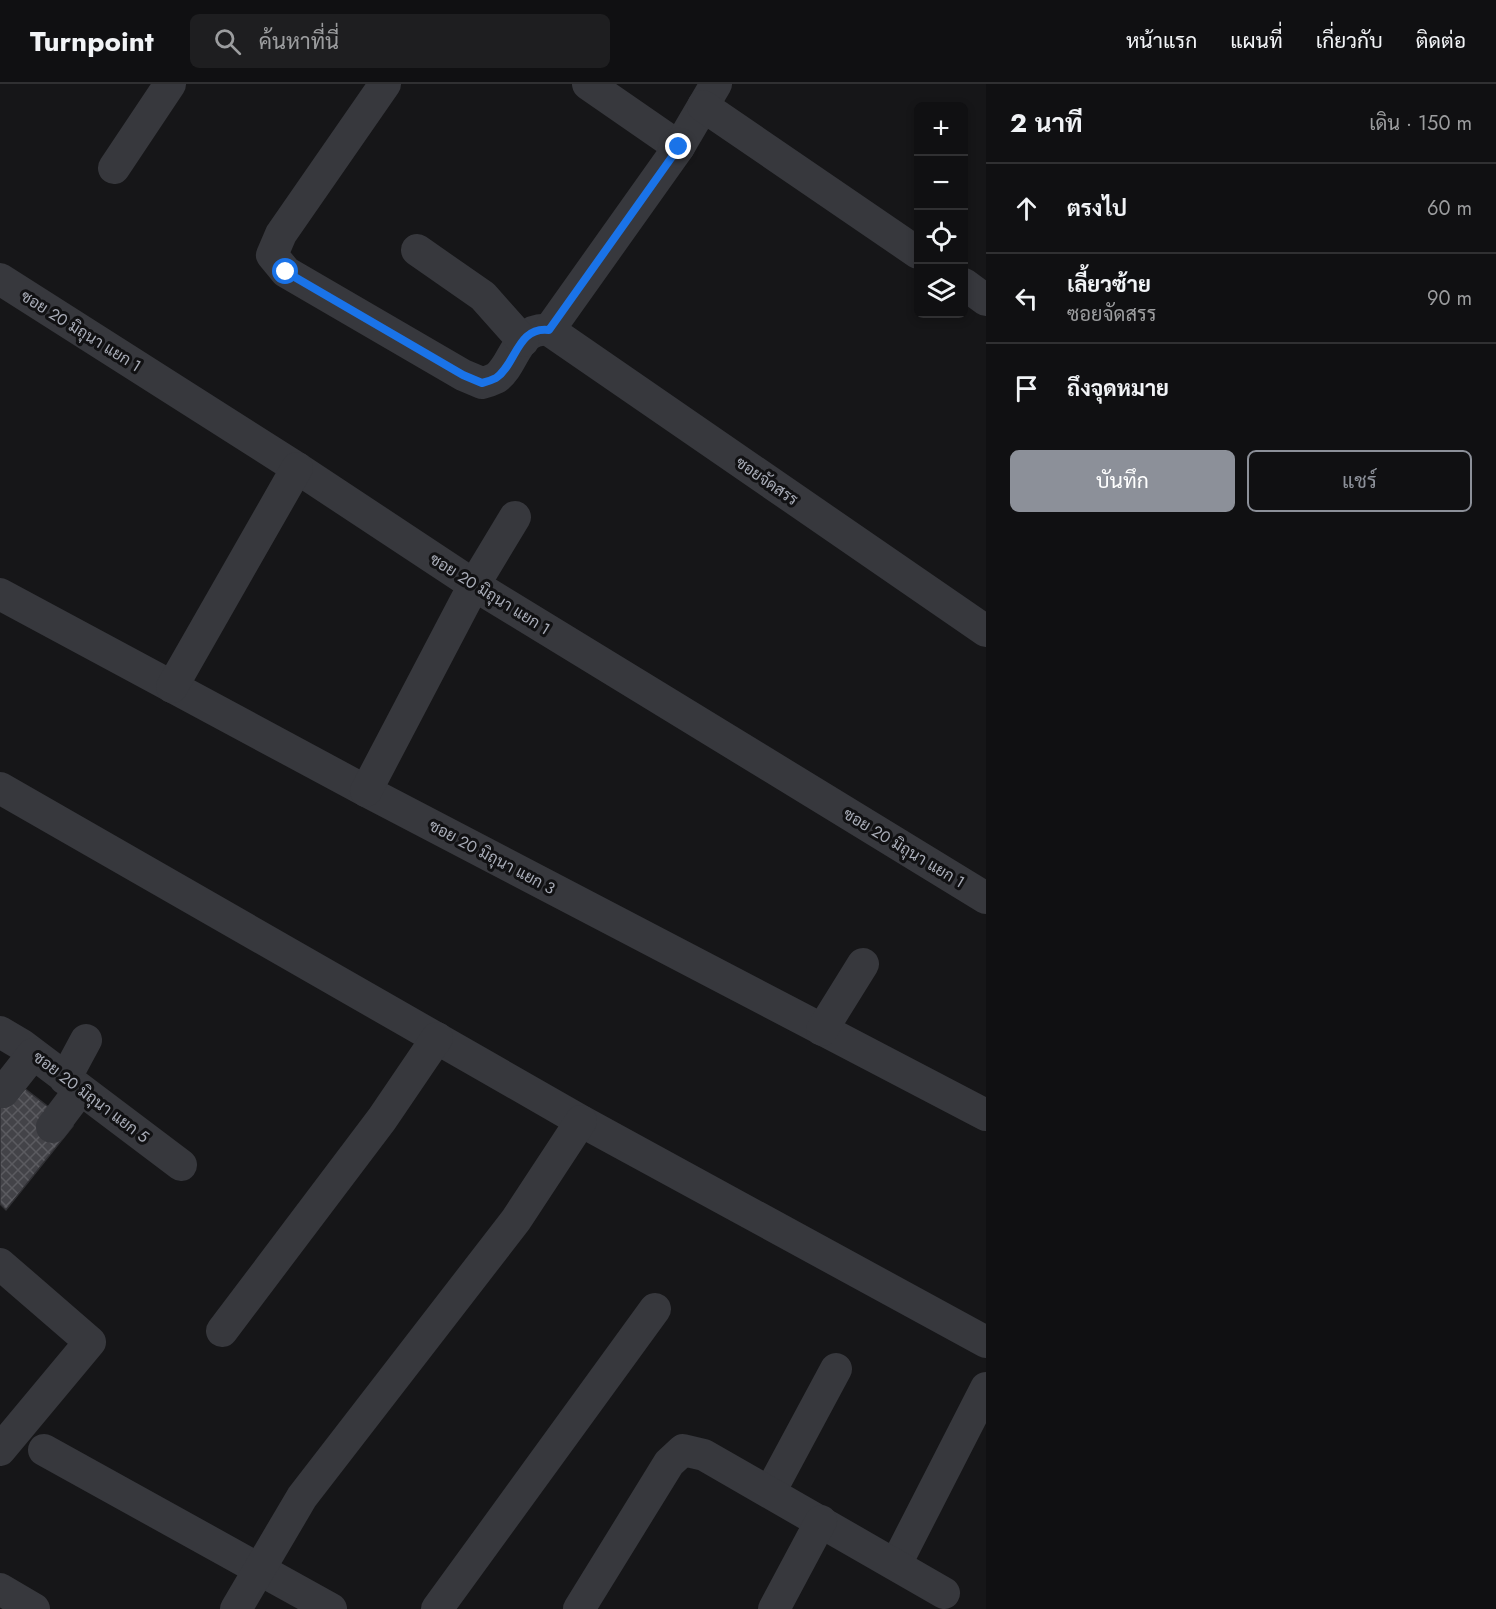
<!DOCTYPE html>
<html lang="th">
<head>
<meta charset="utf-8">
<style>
	:root { --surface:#101012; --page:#1e1e20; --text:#f1f3f6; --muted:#9c9d9f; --line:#303032; --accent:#8c9099 }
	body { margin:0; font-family:Jost,Sarabun,sans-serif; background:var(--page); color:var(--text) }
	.controls { position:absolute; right:18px; top:18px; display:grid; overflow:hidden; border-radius:9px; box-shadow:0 3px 9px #0003 }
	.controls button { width:54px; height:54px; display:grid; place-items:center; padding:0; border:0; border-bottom:2px solid var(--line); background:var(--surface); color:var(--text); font:30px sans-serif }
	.stop { position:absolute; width:18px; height:18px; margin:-14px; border:4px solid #1a73e8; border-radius:50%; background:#fff }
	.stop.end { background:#1a73e8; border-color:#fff; box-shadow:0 2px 6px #0008 }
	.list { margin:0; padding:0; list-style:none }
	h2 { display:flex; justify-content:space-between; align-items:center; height:78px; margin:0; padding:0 24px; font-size:26px }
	h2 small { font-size:20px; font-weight:400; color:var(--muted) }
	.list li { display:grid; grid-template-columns:39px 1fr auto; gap:18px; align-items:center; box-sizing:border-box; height:90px; padding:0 24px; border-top:2px solid var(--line) }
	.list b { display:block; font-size:22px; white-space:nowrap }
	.list p { margin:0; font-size:20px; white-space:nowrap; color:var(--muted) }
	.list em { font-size:20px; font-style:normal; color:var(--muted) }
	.actions { display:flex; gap:12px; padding:18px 24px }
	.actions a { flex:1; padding:14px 0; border:2px solid var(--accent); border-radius:9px; text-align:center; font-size:21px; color:var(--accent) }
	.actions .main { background:var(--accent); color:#fff }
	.icon { flex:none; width:33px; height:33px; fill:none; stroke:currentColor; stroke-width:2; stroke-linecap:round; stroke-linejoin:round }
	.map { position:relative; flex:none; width:986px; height:1525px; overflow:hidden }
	header { display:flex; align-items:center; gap:36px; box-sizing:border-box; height:84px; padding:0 30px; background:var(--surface); border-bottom:2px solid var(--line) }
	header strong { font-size:28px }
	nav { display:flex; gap:33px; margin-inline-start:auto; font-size:21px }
	.search { width:420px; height:54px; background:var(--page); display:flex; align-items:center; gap:15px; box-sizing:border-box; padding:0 21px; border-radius:9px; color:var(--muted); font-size:22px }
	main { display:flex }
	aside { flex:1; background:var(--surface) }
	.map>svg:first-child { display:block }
</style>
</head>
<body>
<header>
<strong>Turnpoint</strong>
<div class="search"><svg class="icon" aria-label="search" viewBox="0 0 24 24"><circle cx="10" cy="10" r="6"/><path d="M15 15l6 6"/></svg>ค้นหาที่นี่</div>
<nav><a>หน้าแรก</a><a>แผนที่</a><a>เกี่ยวกับ</a><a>ติดต่อ</a></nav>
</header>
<main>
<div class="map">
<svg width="986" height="1525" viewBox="0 0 986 1525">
	<defs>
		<pattern id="building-cross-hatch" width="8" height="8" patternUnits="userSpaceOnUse" patternTransform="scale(1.5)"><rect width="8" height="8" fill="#434348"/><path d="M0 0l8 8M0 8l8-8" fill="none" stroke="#5b5b60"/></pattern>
	</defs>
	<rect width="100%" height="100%" fill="#161618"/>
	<!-- building -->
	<polygon fill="url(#building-cross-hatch)" stroke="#303034" stroke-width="1.5" points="15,997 73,1042 6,1126 0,1120 0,1016"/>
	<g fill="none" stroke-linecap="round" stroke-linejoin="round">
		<!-- minor -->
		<g stroke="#37383d" stroke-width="32">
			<path d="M385 0 281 150 272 171 286 188 463 291 482 299C486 298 492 296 496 294 515 281 516 242 549 246"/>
			<polyline points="588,0 679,63"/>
			<polyline points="716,0 679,63 549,246 986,547"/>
			<polyline points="703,22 918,169"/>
			<polyline points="114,84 170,0"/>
			<polyline points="417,166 483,212 523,257"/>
			<polyline points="0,195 297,384 474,501 986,814"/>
			<polyline points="964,200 986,216"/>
			<polyline points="0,510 366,707 986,1031"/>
			<polyline points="172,603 297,384"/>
			<polyline points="0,704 581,1037 986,1258"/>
			<polyline points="366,707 474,501 515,433"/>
			<polyline points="822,946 863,880"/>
			<polyline points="0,948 22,961 181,1081"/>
			<polyline points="65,995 86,956"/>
			<polyline points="3,1008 33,970"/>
			<polyline points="52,1043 80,1006"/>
			<polyline points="0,1180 90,1258 0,1366"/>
			<polyline points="222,1247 382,1035 437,954"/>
			<polyline points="44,1366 331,1525"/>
			<polyline points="770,1408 836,1285"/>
			<polyline points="896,1480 986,1304"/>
			<polyline points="0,1505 34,1525"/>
			<polyline points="236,1525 302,1413 516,1136 581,1037"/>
			<polyline points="437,1525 655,1225"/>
			<polyline points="579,1525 669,1379 683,1366 704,1371 944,1509"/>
			<polyline points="774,1525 821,1437"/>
		</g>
	</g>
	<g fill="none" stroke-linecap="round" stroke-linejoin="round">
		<!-- route -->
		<path stroke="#1a73e8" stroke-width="8" d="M286 188 463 291 482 299C486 298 492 296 496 294 516 281 517 242 549 246L679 63"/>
	</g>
	<g text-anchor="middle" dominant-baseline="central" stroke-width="6" stroke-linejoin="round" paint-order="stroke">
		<!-- street labels -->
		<g font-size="16" fill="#a9adb8" stroke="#111113">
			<text transform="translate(81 247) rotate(32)">ซอย 20 มิถุนา แยก 1</text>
			<text transform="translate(767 397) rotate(35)">ซอยจัดสรร</text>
			<text transform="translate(490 510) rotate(32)">ซอย 20 มิถุนา แยก 1</text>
			<text transform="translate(904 764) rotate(31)">ซอย 20 มิถุนา แยก 1</text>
			<text transform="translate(492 773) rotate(28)">ซอย 20 มิถุนา แยก 3</text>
			<text transform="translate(91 1013) rotate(37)">ซอย 20 มิถุนา แยก 5</text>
		</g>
	</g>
</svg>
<div class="controls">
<button>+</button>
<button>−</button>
<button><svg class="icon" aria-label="locate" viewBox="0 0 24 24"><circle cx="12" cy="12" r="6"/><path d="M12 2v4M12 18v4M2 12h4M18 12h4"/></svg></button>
<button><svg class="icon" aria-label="layers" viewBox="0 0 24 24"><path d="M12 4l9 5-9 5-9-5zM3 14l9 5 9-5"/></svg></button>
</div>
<div class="stop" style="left:286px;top:188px"></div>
<div class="stop end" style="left:679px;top:63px"></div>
</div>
<aside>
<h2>2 นาที<small>เดิน · 150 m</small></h2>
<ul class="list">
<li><svg class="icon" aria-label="ahead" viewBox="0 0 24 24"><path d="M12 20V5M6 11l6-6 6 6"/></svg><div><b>ตรงไป</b></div><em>60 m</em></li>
<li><svg class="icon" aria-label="left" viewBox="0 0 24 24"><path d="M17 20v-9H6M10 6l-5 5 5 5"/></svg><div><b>เลี้ยวซ้าย</b><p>ซอยจัดสรร</p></div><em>90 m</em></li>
<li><svg class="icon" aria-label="arrive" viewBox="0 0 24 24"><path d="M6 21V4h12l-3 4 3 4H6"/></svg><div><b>ถึงจุดหมาย</b></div></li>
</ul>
<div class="actions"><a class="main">บันทึก</a><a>แชร์</a></div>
</aside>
</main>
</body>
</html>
